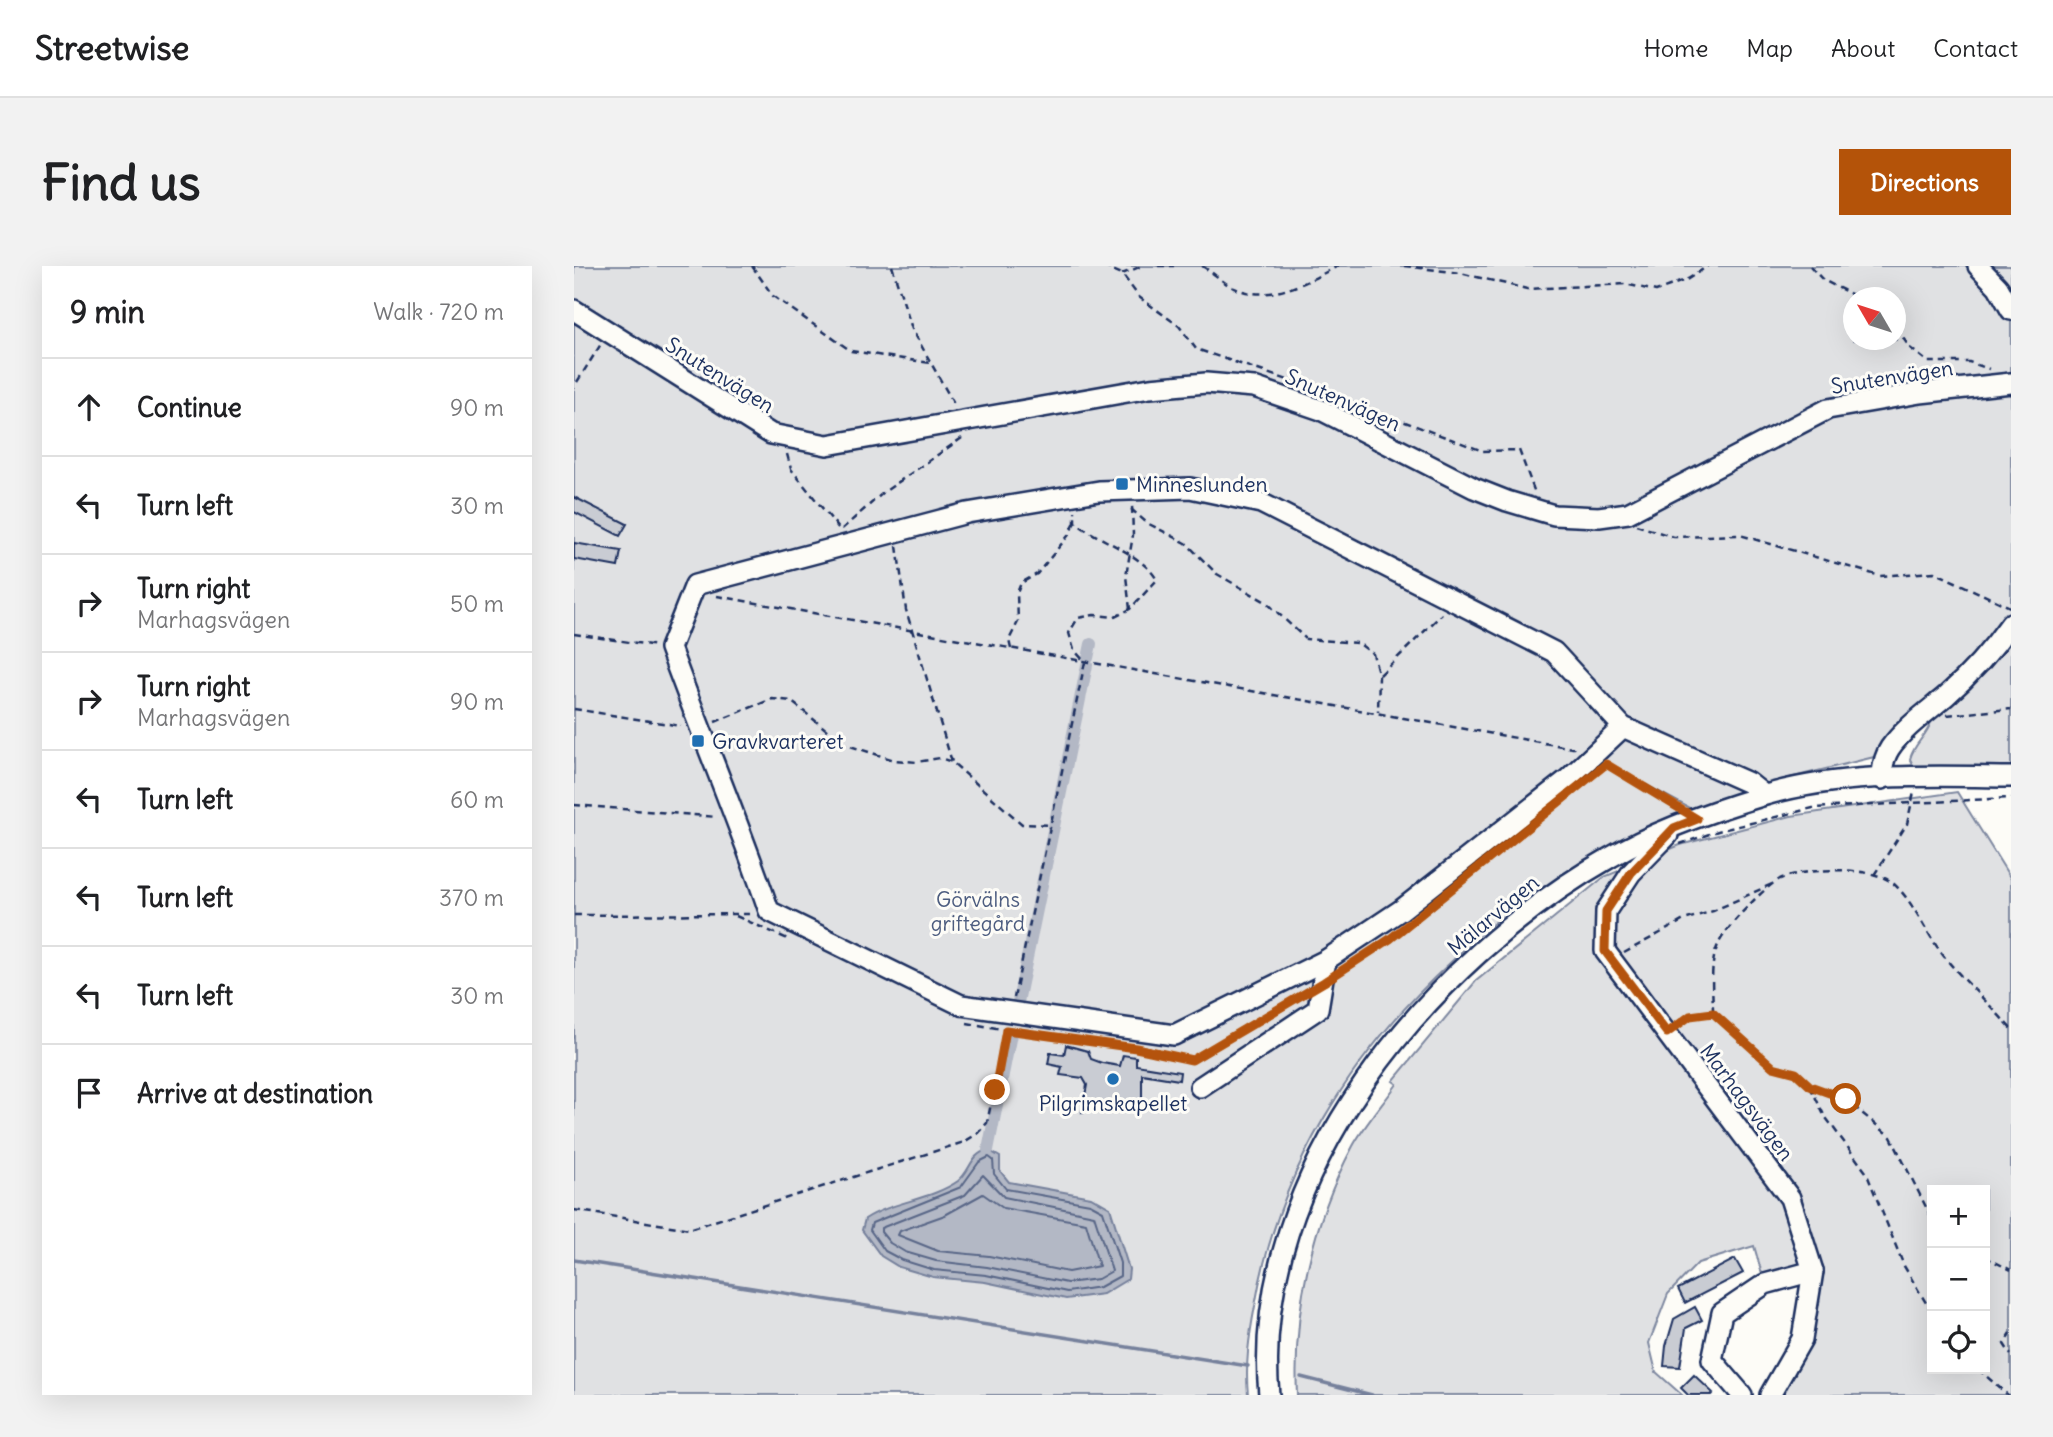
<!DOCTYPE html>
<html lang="en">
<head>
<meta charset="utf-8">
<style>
	:root { --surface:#fff; --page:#f2f2f2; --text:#202124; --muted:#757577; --line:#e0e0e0; --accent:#b45309 }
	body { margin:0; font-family:Delius,sans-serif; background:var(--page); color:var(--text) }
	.controls { position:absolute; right:21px; bottom:21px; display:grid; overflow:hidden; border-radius:0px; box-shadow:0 7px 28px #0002 }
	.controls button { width:63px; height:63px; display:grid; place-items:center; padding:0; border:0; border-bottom:2px solid var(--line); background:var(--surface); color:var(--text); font:35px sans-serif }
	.compass { position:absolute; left:1269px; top:21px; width:63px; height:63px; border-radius:50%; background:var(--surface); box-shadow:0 7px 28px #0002; rotate:309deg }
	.stop { position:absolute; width:21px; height:21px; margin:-16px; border:5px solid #b45309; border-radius:50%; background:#fff }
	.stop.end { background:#b45309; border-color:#fff; box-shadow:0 2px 7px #0008 }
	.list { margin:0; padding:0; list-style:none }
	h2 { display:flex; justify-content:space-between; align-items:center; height:91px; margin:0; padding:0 28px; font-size:30px }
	h2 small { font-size:23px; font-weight:400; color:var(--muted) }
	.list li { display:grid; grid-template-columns:46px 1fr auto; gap:21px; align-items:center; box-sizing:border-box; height:98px; padding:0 28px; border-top:2px solid var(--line) }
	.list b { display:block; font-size:26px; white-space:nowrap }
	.list p { margin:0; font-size:23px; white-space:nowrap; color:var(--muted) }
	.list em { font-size:23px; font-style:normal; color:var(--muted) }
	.icon { flex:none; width:38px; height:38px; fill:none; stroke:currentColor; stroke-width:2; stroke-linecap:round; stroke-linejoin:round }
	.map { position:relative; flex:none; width:1437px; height:1129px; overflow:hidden; border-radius:0px }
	header { display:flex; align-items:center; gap:42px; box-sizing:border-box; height:98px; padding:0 35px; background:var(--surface); border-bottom:2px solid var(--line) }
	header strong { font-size:33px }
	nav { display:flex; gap:38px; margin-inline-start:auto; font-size:24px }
	.intro { display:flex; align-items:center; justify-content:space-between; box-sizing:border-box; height:168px; padding:0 42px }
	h1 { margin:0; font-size:49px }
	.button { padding:18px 32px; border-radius:0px; background:var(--accent); color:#fff; font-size:24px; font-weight:700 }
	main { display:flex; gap:42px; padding:0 42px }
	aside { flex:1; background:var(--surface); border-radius:0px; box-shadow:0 7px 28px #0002 }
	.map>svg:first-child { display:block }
</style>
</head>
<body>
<header>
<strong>Streetwise</strong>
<nav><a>Home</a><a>Map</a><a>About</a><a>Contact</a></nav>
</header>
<div class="intro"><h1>Find us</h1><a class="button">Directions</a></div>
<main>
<aside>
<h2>9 min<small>Walk · 720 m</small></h2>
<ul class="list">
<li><svg class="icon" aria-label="ahead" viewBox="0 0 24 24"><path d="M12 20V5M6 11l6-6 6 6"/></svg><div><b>Continue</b></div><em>90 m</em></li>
<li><svg class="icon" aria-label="left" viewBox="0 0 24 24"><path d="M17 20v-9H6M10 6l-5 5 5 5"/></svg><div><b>Turn left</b></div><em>30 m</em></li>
<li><svg class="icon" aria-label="right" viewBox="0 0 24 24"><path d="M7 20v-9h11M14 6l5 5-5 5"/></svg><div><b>Turn right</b><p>Marhagsvägen</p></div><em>50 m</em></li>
<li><svg class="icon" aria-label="right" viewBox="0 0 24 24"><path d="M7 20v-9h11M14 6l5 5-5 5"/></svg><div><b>Turn right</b><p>Marhagsvägen</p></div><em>90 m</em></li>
<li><svg class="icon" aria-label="left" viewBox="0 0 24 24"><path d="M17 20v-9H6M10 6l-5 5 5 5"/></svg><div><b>Turn left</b></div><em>60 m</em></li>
<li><svg class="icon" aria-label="left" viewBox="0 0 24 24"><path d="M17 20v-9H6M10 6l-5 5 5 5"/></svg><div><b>Turn left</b></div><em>370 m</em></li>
<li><svg class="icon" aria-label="left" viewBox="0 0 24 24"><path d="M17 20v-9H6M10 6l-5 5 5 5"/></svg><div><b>Turn left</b></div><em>30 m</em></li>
<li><svg class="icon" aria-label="arrive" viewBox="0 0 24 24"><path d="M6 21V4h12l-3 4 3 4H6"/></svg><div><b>Arrive at destination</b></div></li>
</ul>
</aside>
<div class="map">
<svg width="1437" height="1129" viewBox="0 0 1437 1129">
	<rect width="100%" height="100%" fill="#fdfcf7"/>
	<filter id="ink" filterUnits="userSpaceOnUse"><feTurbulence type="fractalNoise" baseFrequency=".0143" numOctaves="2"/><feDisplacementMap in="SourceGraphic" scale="14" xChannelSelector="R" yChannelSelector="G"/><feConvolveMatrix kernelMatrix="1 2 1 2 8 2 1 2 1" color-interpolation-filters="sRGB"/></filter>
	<g filter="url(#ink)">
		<!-- green -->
		<g fill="#e0e1e3" stroke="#7e88a0" stroke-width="2" fill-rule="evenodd">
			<path d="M0 0H1437V507L1342 505 1336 493C1340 477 1353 470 1357 456H1331L1304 490 1187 519 1163 518 1171 527 1119 544 1072 519 1070 522 1116 552C1045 584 983 611 920 657 904 668 891 683 877 696 777 788 704 905 681 1040 675 1071 671 1098 674 1129H0ZM1280 32H1322V74H1280Z"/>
			<path d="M1383 526 1437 613V1129H1190L1222 1072 1233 1007 1191 1018 1180 980 1124 997 1094 1028 1075 1077 1082 1106 1108 1129H723C719 1043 738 956 779 880 791 858 809 838 823 818L819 815 902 715 1030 611 1106 579 1217 550ZM1358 924H1411V1103H1358Z"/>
		</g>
		<!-- water -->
		<path fill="#b3b8c5" stroke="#76819c" stroke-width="2" d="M414 884 426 891V905L435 916 517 931 536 942 555 1003 554 1013 529 1028 492 1033 411 1016 359 1011 325 1001 307 990 288 964 291 953C319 935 357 934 384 915 397 905 396 888 414 884Z"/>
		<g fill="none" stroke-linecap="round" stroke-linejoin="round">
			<!-- shore -->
			<g stroke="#586687" stroke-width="2">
				<polygon points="415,891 419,894 420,908 432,923 516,938 529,945 546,997 546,1010 526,1021 493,1026 412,1009 360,1004 328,994 311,985 296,964 298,957 387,921 405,896"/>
				<polygon points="409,909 430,931 520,949 538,1005 524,1013 493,1017 413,1001 362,995 331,986 316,977 307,966 307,962 391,929"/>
				<polygon points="409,928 429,942 512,957 525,1000 494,1006 415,990 364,985 324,969 326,965 371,949"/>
			</g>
			<!-- stream -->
			<g stroke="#76819c" stroke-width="3.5">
				<polyline points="0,994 674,1100"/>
				<polyline points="727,1111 798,1129"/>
			</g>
			<!-- canal -->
			<g stroke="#b3b8c5" stroke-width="12">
				<polyline points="514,392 517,378"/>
				<polyline points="443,741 513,399"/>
				<polyline points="414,884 437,768"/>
			</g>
		</g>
		<!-- building -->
		<g fill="#c9ccd3" stroke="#1b2f5e" stroke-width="2">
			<polygon points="0,231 53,258 46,270 0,246"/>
			<polygon points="0,277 47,285 44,301 0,293"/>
			<polygon points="492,779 514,785 517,793 528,797 546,800 549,789 562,791 562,799 606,806 605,814 568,808 568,837 508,846 513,819 509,812 486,809 488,801 474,798 476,787 490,789"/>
			<polygon points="1161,993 1169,1007 1111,1037 1104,1023"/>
			<polygon points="1121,1041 1128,1054 1112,1062 1106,1101 1090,1100 1092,1080 1100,1053"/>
			<polygon points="1120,1109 1139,1127 1137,1129 1114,1129 1107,1122"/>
		</g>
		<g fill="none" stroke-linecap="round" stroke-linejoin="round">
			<!-- minor casing -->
			<g stroke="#1b2f5e" stroke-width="24">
				<g id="minor">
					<polyline points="1404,0 1424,21 1437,44"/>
					<polyline points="0,44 197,168 253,179 576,122 632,117 680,121 747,144 900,222 933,235 980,249 1025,251 1054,247 1254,143 1346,127 1437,117"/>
					<path d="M1049 461 994 513 827 644 752 694 600 769 387 739 195 645C165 556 128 470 96 382L121 319 393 247 525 225 616 222 687 237 980 386 1049 461 1175 517 1190 529"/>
					<path d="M1308 513C1308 502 1310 491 1316 482 1330 462 1353 446 1372 430 1397 408 1418 384 1437 357"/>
					<polyline points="1094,569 1057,607 1032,645 1031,685 1216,932 1239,1005 1228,1073 1196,1129"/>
					<polyline points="626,821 744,743 752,694"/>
					<path d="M695 1129C675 909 856 694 1037 591 1082 564 1138 545 1188 530 1268 506 1355 510 1437 511"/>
					<polyline points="1168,1129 1138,1094 1148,1047 1191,1018 1239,1005"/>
				</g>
			</g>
			<!-- path -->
			<g stroke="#1b2f5e" stroke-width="2.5" stroke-dasharray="7 5" stroke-linecap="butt">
				<polyline points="178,0 199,30 277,85 356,97"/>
				<polyline points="318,0 338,63 381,140"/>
				<polyline points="529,0 548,8 565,31 605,60 622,83 764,131 909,185 945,184 961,227"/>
				<polyline points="584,0 600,0"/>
				<path d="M628 0C639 6 649 17 660 22 697 38 732 16 764 0"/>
				<polyline points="830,0 886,7 953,23 1051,18 1082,25 1114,13 1134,0"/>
				<polyline points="1236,0 1249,14 1285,32"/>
				<polyline points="548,8 568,0"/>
				<polyline points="1322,62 1336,82 1354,96 1395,96 1415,103"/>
				<polyline points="3,116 27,78"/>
				<polyline points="213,188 217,203 266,264"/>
				<polyline points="557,243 573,257 612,277 643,308 692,336 732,373 784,377 799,388 805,410 804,446"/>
				<polyline points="1062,259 1100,271 1166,269 1306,310 1360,306 1436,341"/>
				<polyline points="268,263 310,226 388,172"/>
				<polyline points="323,280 332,344 378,496"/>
				<polyline points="143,330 1004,483"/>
				<polyline points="556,343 552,310 559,269 558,239"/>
				<polyline points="0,368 83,380"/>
				<polyline points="437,383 435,374 444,356 443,327 447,317 463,308 494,270 501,256"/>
				<polyline points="806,409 868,348"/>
				<polyline points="0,443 107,460"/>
				<polyline points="1373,449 1437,443"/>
				<polyline points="141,456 198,433 217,435 270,478 320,494 343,496 366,492 378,496 448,558 477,559"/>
				<polyline points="1033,499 1105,542"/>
				<polyline points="0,539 143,551"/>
				<polyline points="1106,578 1144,565 1239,542 1437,532"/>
				<polyline points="1300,609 1333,558 1340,526"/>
				<polyline points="0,649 178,648"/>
				<polyline points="162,650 216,674"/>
				<polyline points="1050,687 1110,654 1139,645 1198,618"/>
				<polyline points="765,707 820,669"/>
				<path d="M440 732 511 396 500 384 495 367 504 352 520 349 541 351 556 343 583 314C569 288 523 274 501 256V245"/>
				<polyline points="393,757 492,774 563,782 618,794 729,729"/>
				<polyline points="1106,758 1117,750 1139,747"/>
				<polyline points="1236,820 1271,833 1317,871 1358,953"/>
				<polyline points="0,944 115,963 390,876 403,868 413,857 432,765"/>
				<polyline points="1411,991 1437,1004"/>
				<path d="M1358 1047 1330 1000 1292 906 1250 849 1236 820 1222 807 1198 801 1139 747C1139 726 1135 698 1144 679 1151 662 1190 621 1206 613 1230 602 1299 599 1320 618 1340 636 1354 671 1372 693 1392 717 1416 738 1437 763"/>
				<polyline points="1437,1067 1430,1078 1437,1089"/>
				<polyline points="1404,1103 1434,1129"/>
			</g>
			<!-- minor -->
			<use href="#minor" stroke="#fdfcf7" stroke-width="19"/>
		</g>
	</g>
	<g fill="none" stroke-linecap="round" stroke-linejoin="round" filter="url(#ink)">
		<!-- route -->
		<polyline stroke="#b45309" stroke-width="9" points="421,824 432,764 562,782 618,794 750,716 816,673 1032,498 1123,553 1100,562 1057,607 1032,645 1031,685 1093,767 1116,750 1139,747 1199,801 1222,807 1236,820 1272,833"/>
	</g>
	<!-- markers -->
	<g fill="#1f6fb2" stroke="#fdfcf7" stroke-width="2.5">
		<rect x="541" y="211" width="14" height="14" rx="3.5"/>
		<rect x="117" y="468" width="14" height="14" rx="3.5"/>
		<circle cx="539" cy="813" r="7"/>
	</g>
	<g text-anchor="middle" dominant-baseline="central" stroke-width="6" stroke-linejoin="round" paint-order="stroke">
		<!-- street labels -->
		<g font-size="21" fill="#1b2f5e" stroke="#fdfcf7">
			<text transform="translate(146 109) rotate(32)">Snutenvägen</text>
			<text transform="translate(1318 111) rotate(-9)">Snutenvägen</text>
			<text transform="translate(769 134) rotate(24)">Snutenvägen</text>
			<text transform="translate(919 649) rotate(-40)">Mälarvägen</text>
			<text transform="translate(1173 836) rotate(53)">Marhagsvägen</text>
		</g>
		<!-- poi labels -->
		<g font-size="21" fill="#1b2f5e" stroke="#fdfcf7" text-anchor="start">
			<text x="562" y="218">Minneslunden</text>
			<text x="138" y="475">Gravkvarteret</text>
			<text x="539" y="837" text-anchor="middle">Pilgrimskapellet</text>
		</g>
		<!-- park labels -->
		<g font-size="21" fill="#4c5c7f" stroke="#fdfcf7">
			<text x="404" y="633">Görvälns<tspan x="404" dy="24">griftegård</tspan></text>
		</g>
	</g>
</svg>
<div class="controls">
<button>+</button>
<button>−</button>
<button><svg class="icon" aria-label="locate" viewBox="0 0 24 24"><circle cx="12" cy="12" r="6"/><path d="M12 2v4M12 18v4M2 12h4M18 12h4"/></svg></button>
</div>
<svg class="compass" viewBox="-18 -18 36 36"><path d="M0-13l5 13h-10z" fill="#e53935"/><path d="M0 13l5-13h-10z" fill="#757577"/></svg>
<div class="stop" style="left:1272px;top:833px"></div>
<div class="stop end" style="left:421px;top:824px"></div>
</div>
</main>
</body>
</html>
